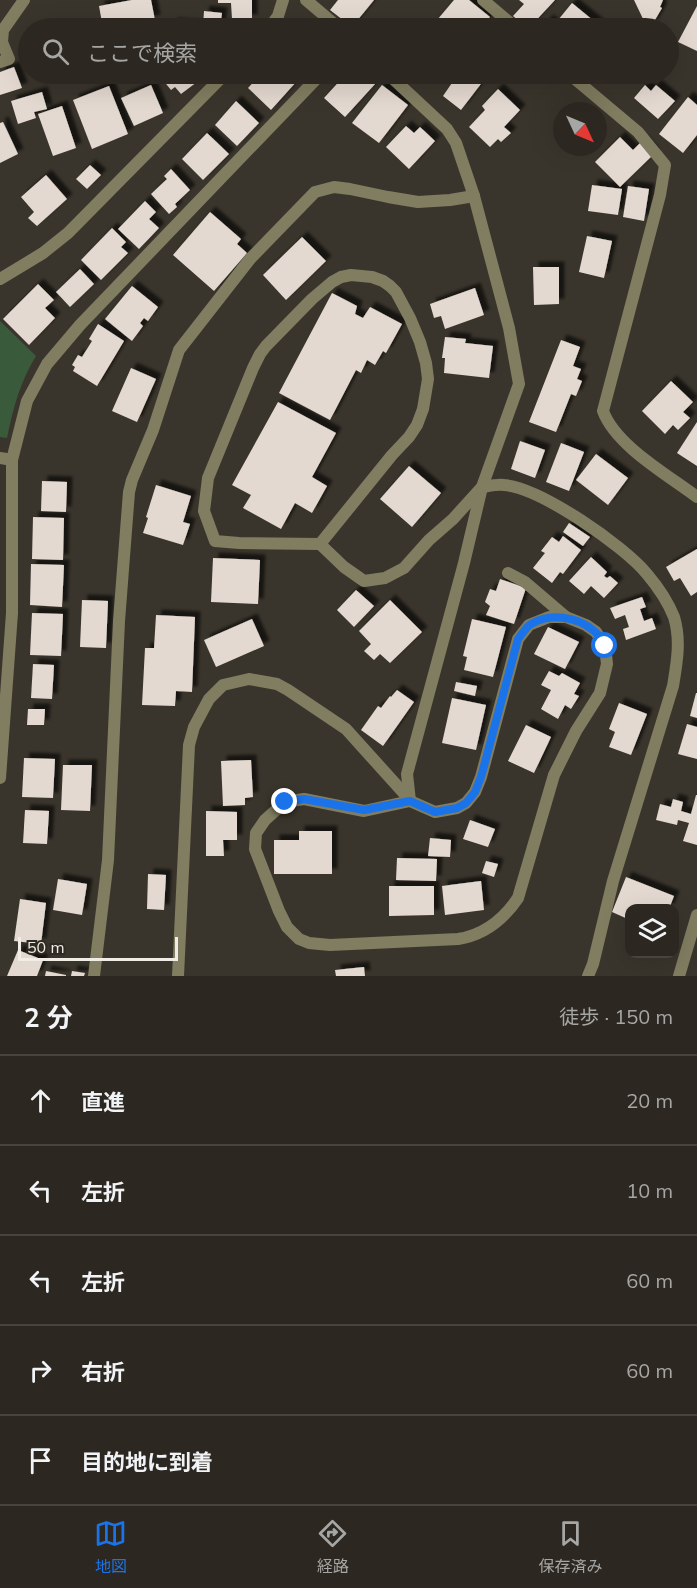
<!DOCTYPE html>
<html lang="ja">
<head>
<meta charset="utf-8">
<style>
	:root { --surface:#2c2821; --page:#38342e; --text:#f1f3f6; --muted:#a6a6a5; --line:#48443f; --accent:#1a73e8 }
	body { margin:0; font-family:Mulish,"Noto Sans JP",sans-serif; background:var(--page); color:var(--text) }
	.controls { position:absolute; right:18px; bottom:18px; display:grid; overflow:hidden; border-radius:12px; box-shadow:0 6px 24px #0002 }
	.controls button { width:54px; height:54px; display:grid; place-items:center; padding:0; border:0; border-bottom:2px solid var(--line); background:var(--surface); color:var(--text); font:30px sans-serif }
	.compass { position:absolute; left:553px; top:102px; width:54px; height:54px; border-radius:50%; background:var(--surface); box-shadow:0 6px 24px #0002; rotate:134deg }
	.scale { position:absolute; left:18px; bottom:15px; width:160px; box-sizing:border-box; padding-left:6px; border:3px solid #f0ede7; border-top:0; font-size:16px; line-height:21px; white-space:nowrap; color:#f0ede7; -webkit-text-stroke:4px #302b22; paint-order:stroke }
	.stop { position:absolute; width:18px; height:18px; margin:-14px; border:4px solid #1a73e8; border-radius:50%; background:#fff }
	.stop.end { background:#1a73e8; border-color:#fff; box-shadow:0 2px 6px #0008 }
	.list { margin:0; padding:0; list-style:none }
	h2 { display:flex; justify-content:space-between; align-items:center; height:78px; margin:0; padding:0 24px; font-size:26px }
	h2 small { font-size:20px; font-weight:400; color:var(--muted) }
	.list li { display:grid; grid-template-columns:39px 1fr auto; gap:18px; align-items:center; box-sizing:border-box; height:90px; padding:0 24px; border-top:2px solid var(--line) }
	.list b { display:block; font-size:22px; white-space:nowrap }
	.list em { font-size:20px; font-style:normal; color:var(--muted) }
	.icon { flex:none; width:33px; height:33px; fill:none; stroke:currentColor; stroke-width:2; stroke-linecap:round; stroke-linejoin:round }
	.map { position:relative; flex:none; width:697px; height:976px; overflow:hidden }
	.search { position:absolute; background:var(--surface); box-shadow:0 6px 24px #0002; left:18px; right:18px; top:18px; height:66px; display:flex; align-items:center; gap:15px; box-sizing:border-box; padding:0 21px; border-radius:33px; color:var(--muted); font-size:22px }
	.sheet { height:528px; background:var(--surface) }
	nav { display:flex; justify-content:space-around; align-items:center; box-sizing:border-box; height:84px; border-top:2px solid var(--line); background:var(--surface); font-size:16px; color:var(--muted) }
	nav a { display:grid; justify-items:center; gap:3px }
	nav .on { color:var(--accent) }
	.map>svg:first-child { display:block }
</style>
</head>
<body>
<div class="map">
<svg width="697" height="976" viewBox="0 0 697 976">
	<defs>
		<filter id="shadow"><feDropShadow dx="5.5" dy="-5.5" stdDeviation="1.5" flood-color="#0009"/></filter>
	</defs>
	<rect width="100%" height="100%" fill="#3a352c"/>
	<!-- green -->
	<path fill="#3a5a3c" d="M0 321 36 356C20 382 13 408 7 438L0 437Z"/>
	<!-- building -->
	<g fill="#e4d9d0" filter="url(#shadow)">
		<polygon points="132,0 151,0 155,20 113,28 103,28 99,6"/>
		<polygon points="218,0 252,0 252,20 232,19 231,3 218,3"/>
		<polygon points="338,0 374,0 352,27 330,10"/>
		<polygon points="454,0 469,0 490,17 480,28 435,28 432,26"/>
		<polygon points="519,0 555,0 529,28 527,28 513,16 524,4"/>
		<polygon points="634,0 663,0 660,7 662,8 652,25 644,21"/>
		<polygon points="572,3 600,26 598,28 541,28 548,20 554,25"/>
		<polygon points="697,6 697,51 678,42"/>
		<polygon points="204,11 222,13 220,28 171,28 172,23 203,26"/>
		<polygon points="14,67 22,88 0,95 0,72"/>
		<polygon points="104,74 137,74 106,82"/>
		<polygon points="158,74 191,74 197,82 181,94 175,87 171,90"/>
		<polygon points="261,74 288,74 297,81 271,110 248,88"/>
		<polygon points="346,74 354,74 361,80 366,74 376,83 345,117 324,98"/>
		<polygon points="446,74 484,74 487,76 461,110 443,96 454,80"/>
		<polygon points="486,74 507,74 495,84"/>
		<polygon points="151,85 163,113 134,126 121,98"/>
		<polygon points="382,85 408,105 379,143 352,123"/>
		<polygon points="645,85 651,91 656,85 675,101 658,119 634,98"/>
		<polygon points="109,86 128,134 92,149 73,100"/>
		<polygon points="498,89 520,110 504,127 511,133 501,142 498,139 490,147 469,127 485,110 482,106"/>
		<polygon points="42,92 47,109 34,112 36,118 18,124 11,101"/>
		<polygon points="688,97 697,105 697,135 683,153 659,134"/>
		<polygon points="236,101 259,123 237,146 215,125"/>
		<polygon points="62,106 76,148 53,156 38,114"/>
		<polygon points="3,122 18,154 0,163 0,123"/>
		<polygon points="406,126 414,133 420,127 435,141 409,169 386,147"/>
		<polygon points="207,133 229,154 203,180 182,159"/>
		<polygon points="620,137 633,150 642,141 654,154 620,187 595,162"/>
		<polygon points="90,165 101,175 87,189 76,179"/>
		<polygon points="171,169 190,190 175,204 177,207 169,214 151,194 167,179 164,176"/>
		<polygon points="46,175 67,199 37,226 28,218 34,212 21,197"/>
		<polygon points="592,185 622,189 618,215 588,211"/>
		<polygon points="628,186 649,189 644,221 623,217"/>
		<polygon points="145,201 156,212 149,219 159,228 139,249 118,229"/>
		<polygon points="210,212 241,239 237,244 247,253 214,291 173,255"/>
		<polygon points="112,228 126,242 121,247 128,253 101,280 81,260"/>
		<polygon points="587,236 612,241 604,278 579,272"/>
		<polygon points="302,237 326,261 286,300 263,275"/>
		<polygon points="533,267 559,267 559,304 534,305"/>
		<polygon points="80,269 94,284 70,307 56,292"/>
		<polygon points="38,284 54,300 45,308 55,318 29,345 3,319"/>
		<polygon points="132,286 158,307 148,321 144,318 140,323 143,326 132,341 105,319"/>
		<polygon points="475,288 484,315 445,329 441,316 434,318 430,304"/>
		<polygon points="332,293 357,306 355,314 363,318 370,307 402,324 386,353 383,351 375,365 367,360 361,373 356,370 330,420 279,393"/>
		<polygon points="98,324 124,341 97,386 73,371 75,367 72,365 78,355 82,357 92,341 89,339"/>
		<polygon points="445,337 466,339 465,343 493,346 489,378 444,373 445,358 442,358"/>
		<polygon points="561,340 580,347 573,366 581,369 577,379 582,381 576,396 571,394 556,432 529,422"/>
		<polygon points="131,368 156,379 137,422 112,411"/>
		<polygon points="671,381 693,402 683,412 690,418 678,430 673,425 665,434 642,411"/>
		<polygon points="278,402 336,433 312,477 327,486 312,513 295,503 281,529 243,508 251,495 232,485"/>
		<polygon points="697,422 697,466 677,453"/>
		<polygon points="520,441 545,450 535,478 511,469"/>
		<polygon points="561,443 584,452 569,491 546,482"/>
		<polygon points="596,454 628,478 608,505 576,480"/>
		<polygon points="409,466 441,493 412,527 380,499"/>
		<polygon points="42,481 67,482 66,512 41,511"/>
		<polygon points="156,485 191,496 183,522 190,524 183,545 143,533 148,518 146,517"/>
		<polygon points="33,517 64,518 63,560 32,559"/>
		<polygon points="569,523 590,537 583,546 563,532"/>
		<polygon points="563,536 581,550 563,574 560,572 552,583 533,568 545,553 541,551 552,537 559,542"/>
		<polygon points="697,549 697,592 691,596 680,578 674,581 666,567"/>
		<polygon points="591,557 607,572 604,576 607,578 610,576 618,583 604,598 591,586 584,594 569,581"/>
		<polygon points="213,558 260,560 258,604 211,602"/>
		<polygon points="31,564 64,565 62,607 30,605"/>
		<polygon points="500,579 526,588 514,624 486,615 490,606 485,602 490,589 496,591"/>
		<polygon points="356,590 374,606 354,627 337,610"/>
		<polygon points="642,597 646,607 640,609 644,621 652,618 656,629 626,640 623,629 629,627 625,615 615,619 610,608"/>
		<polygon points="82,600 108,601 106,648 80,647"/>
		<polygon points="390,600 422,632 390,663 380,654 374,660 364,651 371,644 359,631"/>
		<polygon points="32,613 63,614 61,656 30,655"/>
		<polygon points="156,615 195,617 192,692 176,691 175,706 142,705 145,648 154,648"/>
		<polygon points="252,619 264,646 216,667 204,640"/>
		<polygon points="472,619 506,627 493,677 464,670 467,657 463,656"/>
		<polygon points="548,627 579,642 565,669 534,654"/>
		<polygon points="33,664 54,665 52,699 31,698"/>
		<polygon points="549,671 559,676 562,673 580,683 574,694 579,696 571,709 565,705 558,719 541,709 551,690 541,685"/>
		<polygon points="456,682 477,686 475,696 454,691"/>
		<polygon points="397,690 414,702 383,746 361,730 378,706 381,708 390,696 391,697"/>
		<polygon points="696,693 697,693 697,718 690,716"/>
		<polygon points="452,698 486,705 476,750 442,743"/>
		<polygon points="619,703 647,714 631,755 609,747 615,732 609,729"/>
		<polygon points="28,709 45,709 44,725 27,725"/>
		<polygon points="687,724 697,727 697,759 678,754"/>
		<polygon points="526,725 551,737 534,773 508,761"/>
		<polygon points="24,758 55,759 53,798 22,797"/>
		<polygon points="251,760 253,797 245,798 245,805 223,806 221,761"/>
		<polygon points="63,765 92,765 90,811 61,810"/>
		<polygon points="696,795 697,795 697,845 683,841 689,823 678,820 677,825 656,820 660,804 671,807 673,799 683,802 681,811 691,814"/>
		<polygon points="25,810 49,811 47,844 23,843"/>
		<polygon points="206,811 237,812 237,840 223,840 224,856 206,856"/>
		<polygon points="470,820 495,829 488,847 463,839"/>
		<polygon points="299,831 332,831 332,874 274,874 274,840 299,840"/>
		<polygon points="430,838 451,840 450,857 428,856"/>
		<polygon points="397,858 437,859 436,881 396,880"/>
		<polygon points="486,861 498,864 494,877 482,873"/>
		<polygon points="148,874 166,875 164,910 147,909"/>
		<polygon points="626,877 674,896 669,909 630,909 630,920 612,912"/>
		<polygon points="58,879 87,884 82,915 53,910"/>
		<polygon points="481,881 484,910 445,915 442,886"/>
		<polygon points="389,886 434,886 434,915 389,916"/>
		<polygon points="20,899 46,903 41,944 14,941"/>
		<polygon points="18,950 43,960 37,976 7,976"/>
		<polygon points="364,967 365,976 336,976 335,970"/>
		<polygon points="46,971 66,975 66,976 45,976"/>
		<polygon points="72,971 85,973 84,976 71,976"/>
	</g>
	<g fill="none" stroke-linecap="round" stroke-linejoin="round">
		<!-- service -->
		<polyline stroke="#807d61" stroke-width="12" points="508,573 525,582 566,617"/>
		<!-- minor -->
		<g stroke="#807d61" stroke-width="12">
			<polyline points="306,0 339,28"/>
			<polyline points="483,0 516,28"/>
			<polyline points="269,28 278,16 283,0"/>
			<polyline points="0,62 9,59 2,42 3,30 24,0"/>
			<polyline points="388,74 447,129 456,143 474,196 509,328 519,384 482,487 464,563 407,774 410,801"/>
			<path d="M569 74 638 132 665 165 660 195 603 411C616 446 668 475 697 497"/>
			<polyline points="0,279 43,253 68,233 225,74"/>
			<polyline points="0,458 12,460"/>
			<path d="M320 544 392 455 409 437 417 425 423 409 428 379 426 363 420 342 410 318 396 292 390 286 383 281 372 277 351 275 341 277 332 282 312 299 266 346 260 354 253 368 208 478 204 511 215 541 239 543 320 544 344 567 364 581 385 578 404 568 429 540 453 519 482 487C489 486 497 484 504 485 541 488 624 546 647 574 658 587 668 602 674 617 681 640 677 662 673 686L613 881 593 964 588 976"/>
			<path d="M549 617H566L586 625 596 632 605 646 607 664 600 693 576 731 554 775 518 898C503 920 484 935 458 939L330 945 309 943 299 939 287 927 279 911 255 849 256 833 265 820 285 802 304 799 364 811 410 801 435 812 457 808 466 803 475 792 481 777 518 639 529 625Z"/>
			<polyline points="0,778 12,613 12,460 27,401 47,364 80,325 321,74"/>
			<polyline points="94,976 108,860 119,621 129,492 132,480 153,430 179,350 250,259 315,192 334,187 350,189 388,197 418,202 450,200 474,196"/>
			<polyline points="178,976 189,745 194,727 202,712 209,699 223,685 249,679 277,684 288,690 346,729 410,800"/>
			<polyline points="679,976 697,915"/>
		</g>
	</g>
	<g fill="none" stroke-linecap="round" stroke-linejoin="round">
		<!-- route -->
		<path stroke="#1a73e8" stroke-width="8" d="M285 802 304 799 364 810 410 801 435 812 457 808 466 803 475 792 481 777 518 639C522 634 526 627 531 624 550 613 577 616 594 631 599 634 602 641 605 646"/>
	</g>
</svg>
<div class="controls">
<button><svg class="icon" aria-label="layers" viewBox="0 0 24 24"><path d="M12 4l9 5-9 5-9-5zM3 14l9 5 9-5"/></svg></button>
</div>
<svg class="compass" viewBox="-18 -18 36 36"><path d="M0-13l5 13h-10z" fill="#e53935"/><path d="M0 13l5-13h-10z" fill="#a6a6a5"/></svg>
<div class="scale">50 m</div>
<div class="stop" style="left:605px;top:646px"></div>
<div class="stop end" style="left:285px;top:802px"></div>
<div class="search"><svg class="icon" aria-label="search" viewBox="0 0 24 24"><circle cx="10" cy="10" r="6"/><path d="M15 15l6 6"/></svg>ここで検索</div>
</div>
<section class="sheet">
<h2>2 分<small>徒歩 · 150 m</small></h2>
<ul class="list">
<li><svg class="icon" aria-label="ahead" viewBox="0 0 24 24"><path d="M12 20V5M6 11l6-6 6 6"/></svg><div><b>直進</b></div><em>20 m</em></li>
<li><svg class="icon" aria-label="left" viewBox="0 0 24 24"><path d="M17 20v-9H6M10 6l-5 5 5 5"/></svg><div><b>左折</b></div><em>10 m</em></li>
<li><svg class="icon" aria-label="left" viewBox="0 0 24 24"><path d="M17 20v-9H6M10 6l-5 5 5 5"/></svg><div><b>左折</b></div><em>60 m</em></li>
<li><svg class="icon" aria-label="right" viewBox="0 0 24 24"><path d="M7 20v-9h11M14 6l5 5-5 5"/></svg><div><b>右折</b></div><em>60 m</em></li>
<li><svg class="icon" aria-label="arrive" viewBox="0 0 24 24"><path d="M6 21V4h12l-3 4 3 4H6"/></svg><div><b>目的地に到着</b></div></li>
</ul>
</section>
<nav>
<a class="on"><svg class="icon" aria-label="map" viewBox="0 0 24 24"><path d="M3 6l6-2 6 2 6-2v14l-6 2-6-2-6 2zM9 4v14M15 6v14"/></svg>地図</a>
<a><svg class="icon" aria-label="directions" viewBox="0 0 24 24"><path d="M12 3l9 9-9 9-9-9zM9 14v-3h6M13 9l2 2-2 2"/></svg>経路</a>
<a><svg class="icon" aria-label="saved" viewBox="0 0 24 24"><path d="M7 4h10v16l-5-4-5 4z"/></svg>保存済み</a>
</nav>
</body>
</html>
